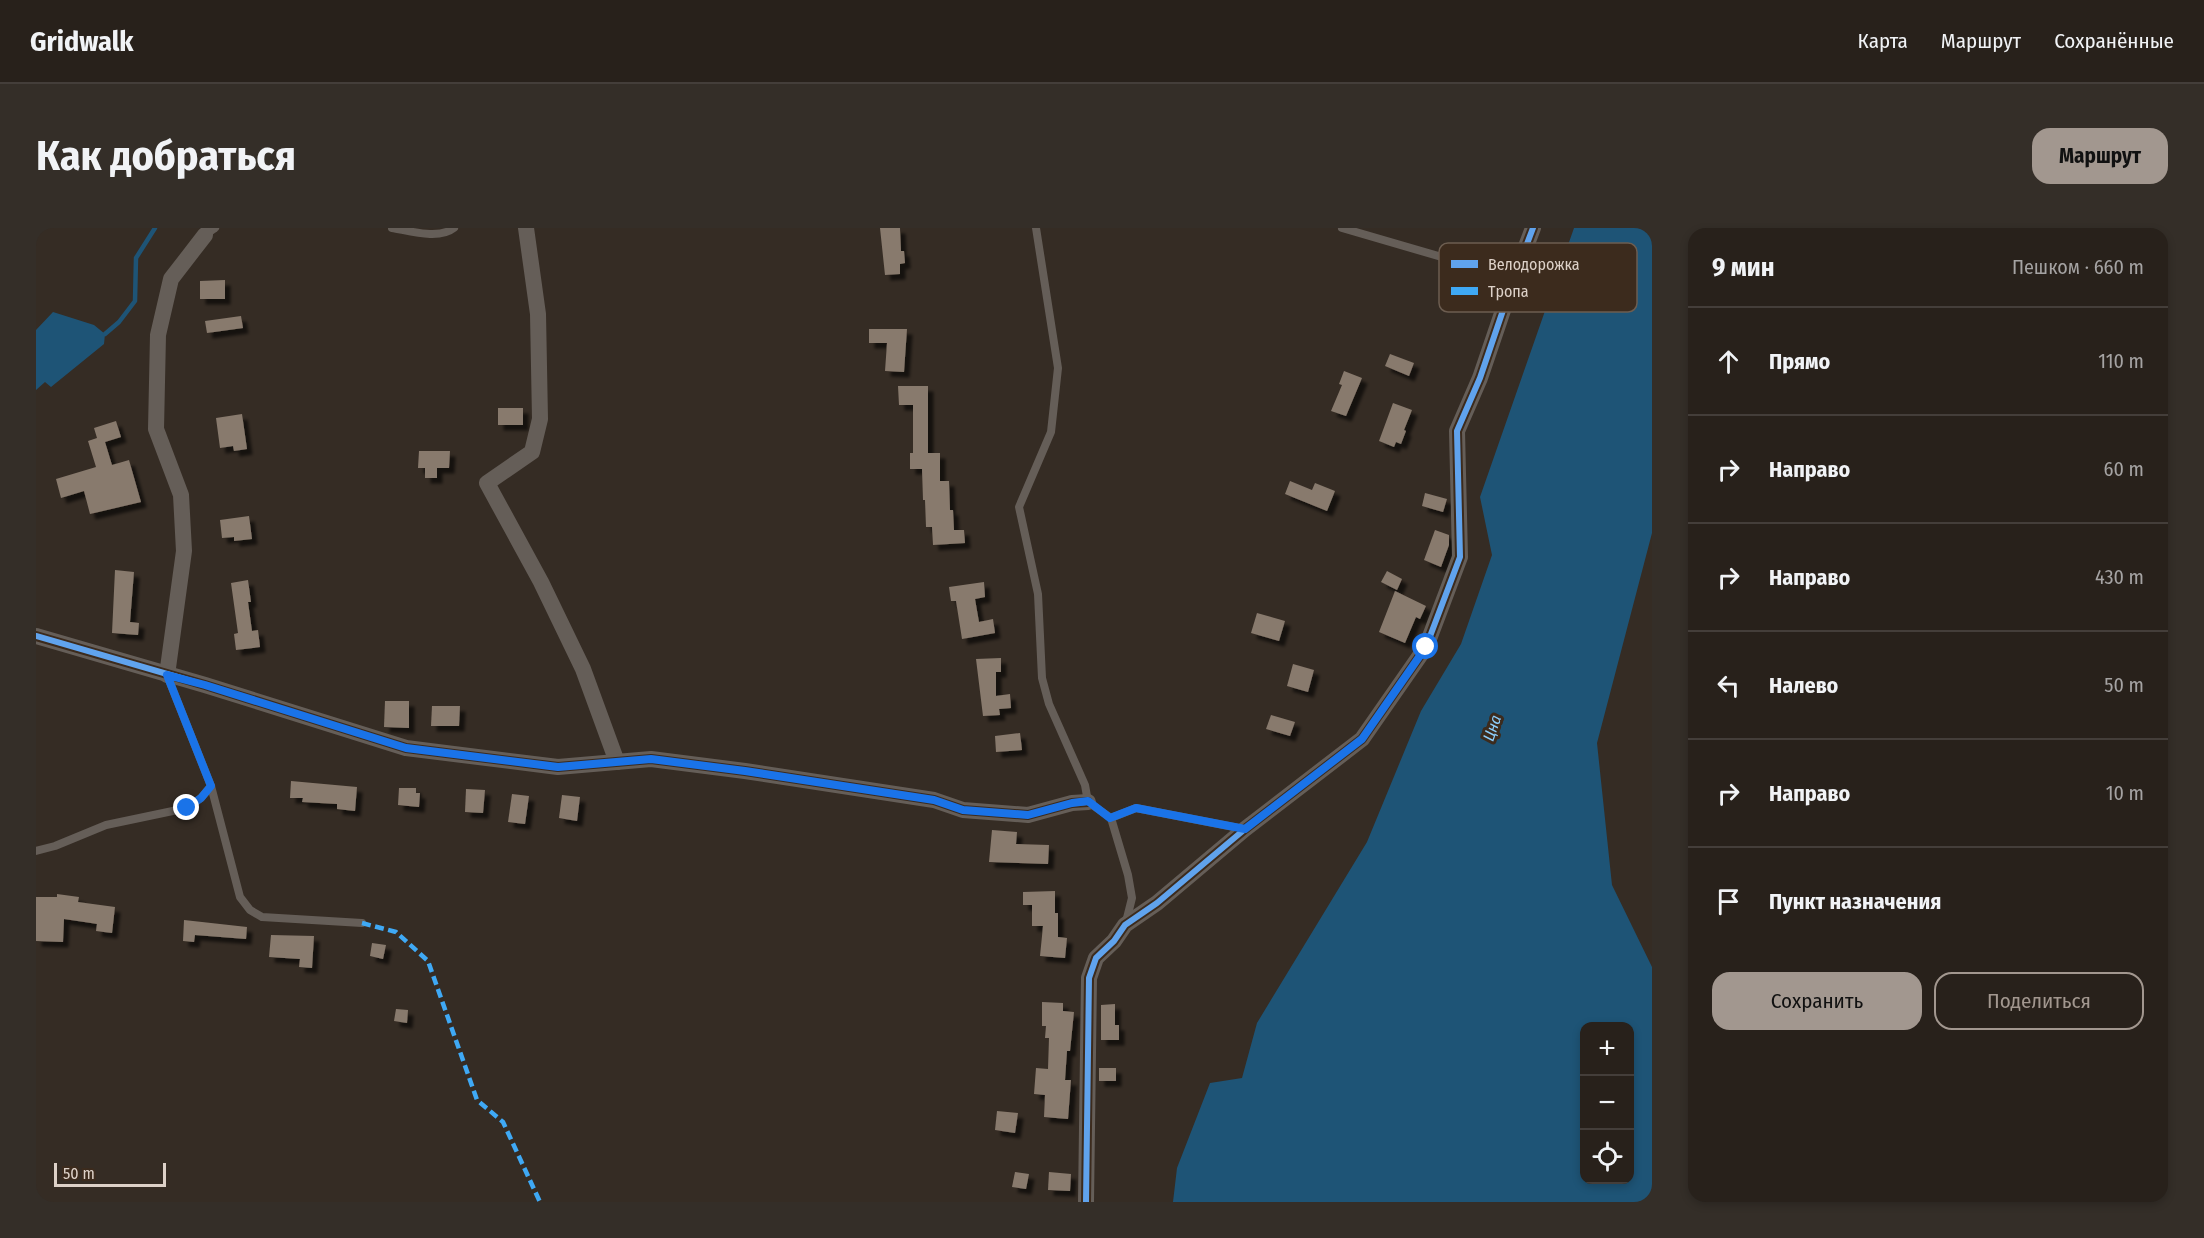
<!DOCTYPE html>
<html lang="ru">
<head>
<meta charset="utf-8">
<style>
	:root { --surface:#28211b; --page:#342e28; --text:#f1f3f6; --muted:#a5a3a3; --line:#443e3a; --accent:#a2978f }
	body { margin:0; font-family:"Fira Sans Condensed",sans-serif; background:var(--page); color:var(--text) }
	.controls { position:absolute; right:18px; bottom:18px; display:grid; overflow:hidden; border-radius:12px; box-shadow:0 3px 9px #0003 }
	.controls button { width:54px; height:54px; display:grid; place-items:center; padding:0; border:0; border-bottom:2px solid var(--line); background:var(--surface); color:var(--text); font:30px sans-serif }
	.scale { position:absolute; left:18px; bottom:15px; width:112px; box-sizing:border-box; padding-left:6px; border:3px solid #ddd1c8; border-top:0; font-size:16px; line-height:21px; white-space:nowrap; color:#ddd1c8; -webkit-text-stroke:4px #3c2b1d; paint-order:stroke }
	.stop { position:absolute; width:18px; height:18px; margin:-14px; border:4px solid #1a73e8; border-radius:50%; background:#fff }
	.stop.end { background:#1a73e8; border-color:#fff; box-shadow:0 2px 6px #0008 }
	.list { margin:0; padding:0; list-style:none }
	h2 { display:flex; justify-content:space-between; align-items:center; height:78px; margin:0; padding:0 24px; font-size:26px }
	h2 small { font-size:20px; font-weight:400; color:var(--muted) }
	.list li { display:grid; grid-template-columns:39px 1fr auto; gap:18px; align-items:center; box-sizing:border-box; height:108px; padding:0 24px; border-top:2px solid var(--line) }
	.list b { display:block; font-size:22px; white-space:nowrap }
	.list em { font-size:20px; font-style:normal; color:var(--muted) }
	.actions { display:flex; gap:12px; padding:18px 24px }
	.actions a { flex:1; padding:14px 0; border:2px solid var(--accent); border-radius:18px; text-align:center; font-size:21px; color:var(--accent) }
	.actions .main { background:var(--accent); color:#111 }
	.icon { flex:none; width:33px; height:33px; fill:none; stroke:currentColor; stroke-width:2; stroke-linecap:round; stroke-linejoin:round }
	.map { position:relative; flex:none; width:1616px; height:974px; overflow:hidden; border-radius:18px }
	header { display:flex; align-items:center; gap:36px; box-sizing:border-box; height:84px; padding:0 30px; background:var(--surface); border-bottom:2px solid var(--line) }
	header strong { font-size:28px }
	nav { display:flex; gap:33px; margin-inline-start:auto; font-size:21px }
	.intro { display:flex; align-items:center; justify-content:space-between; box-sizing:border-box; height:144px; padding:0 36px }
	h1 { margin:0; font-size:42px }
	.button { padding:15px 27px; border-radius:18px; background:var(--accent); color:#111; font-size:21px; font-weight:700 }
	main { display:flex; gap:36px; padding:0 36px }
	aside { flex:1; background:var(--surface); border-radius:18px; box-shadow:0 3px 9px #0003 }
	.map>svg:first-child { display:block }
</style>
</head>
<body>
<header>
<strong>Gridwalk</strong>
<nav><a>Карта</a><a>Маршрут</a><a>Сохранённые</a></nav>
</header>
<div class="intro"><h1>Как добраться</h1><a class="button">Маршрут</a></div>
<main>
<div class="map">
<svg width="1616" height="974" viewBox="0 0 1616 974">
	<defs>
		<filter id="shadow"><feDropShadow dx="5.5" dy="5.5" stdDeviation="1.5" flood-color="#0009"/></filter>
	</defs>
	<rect width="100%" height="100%" fill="#352c24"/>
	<!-- water -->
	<g fill="#1e5476" fill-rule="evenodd">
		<path d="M1538 0H1616V305L1561 515 1576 657 1616 739V974H1137L1141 940 1174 855 1206 850 1221 795 1331 614 1385 483 1425 416 1456 327 1444 269ZM1594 798V952H1548V798Z"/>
		<polygon points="17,84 58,97 69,106 68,116 15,159 9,154 0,162 0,102"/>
	</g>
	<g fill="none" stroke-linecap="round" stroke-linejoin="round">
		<!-- stream -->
		<polyline stroke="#1e5476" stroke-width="4.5" points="69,106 83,94 99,73 100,30 119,0"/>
	</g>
	<!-- building -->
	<g fill="#887a6d" filter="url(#shadow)">
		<polygon points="844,0 864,0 865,23 868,23 869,35 864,36 864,46 849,47"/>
		<polygon points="189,52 189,71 164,71 164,53"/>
		<polygon points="205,88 207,100 171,105 169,93"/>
		<polygon points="833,101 871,101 868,144 849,143 851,115 833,115"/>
		<polygon points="1354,126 1378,135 1373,148 1349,138"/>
		<polygon points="1308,143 1326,150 1310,188 1295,183 1306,157 1303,156"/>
		<polygon points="862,158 892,158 892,225 904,225 904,253 913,253 914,282 917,282 918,302 928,302 929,315 897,317 896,299 890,299 889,272 887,272 886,241 874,241 874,225 877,225 877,177 863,177"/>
		<polygon points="1357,175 1376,182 1368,202 1370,203 1365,216 1360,214 1358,219 1343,213"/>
		<rect x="462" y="180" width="25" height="17"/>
		<polygon points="206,186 211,221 198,223 197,218 184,220 180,190"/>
		<polygon points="80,193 85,209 69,214 76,237 93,232 105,274 54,286 48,263 25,270 20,251 60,239 52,213 61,210 58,200"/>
		<polygon points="383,223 414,223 413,240 401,240 401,250 389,250 389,240 382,240"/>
		<polygon points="1254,253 1276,262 1279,255 1299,263 1291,283 1249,266"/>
		<polygon points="1389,265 1411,271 1407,284 1386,278"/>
		<polygon points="213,288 216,311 198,313 198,309 186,310 184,292"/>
		<polygon points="1399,302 1413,307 1413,317 1405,339 1388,332"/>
		<polygon points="79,342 98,344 94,394 103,395 102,407 76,405"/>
		<polygon points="1351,343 1366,351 1361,362 1345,354"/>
		<polygon points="212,352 215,374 212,374 216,403 222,402 224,419 200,422 198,406 202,405 195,355"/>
		<polygon points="948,354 949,369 939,371 943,394 957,391 959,405 926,411 920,373 915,373 913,359"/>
		<polygon points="1359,363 1390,378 1384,391 1380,389 1369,415 1343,404"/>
		<polygon points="1221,385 1249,393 1243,413 1215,405"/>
		<polygon points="965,430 965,444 960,444 960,468 974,466 975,480 963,481 964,487 947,488 940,431"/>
		<polygon points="1257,436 1278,442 1272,464 1251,458"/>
		<polygon points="349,473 373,473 373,500 348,499"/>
		<polygon points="396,478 424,478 423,498 395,498"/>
		<polygon points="1235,487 1259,494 1254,508 1230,501"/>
		<polygon points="984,505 986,522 960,524 959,508"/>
		<polygon points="255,553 321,559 319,583 301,581 301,576 266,574 267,570 254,570"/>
		<polygon points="363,560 380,560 380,565 384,565 383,579 362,577"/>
		<polygon points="430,561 449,562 447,585 429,584"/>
		<polygon points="476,566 493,568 489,596 472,594"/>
		<polygon points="526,567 544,569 541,593 523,590"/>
		<polygon points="956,602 981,604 980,616 1013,617 1012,636 953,634"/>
		<polygon points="1019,663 1019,685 1022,685 1022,709 1031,710 1029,730 1004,728 1007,698 996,698 996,677 987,677 987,664"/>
		<polygon points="21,666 43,669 42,674 79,679 76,705 60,703 61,696 55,695 28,691 27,714 0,713 0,669 21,669"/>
		<polygon points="148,692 211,699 210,711 159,707 158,714 147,713"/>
		<polygon points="235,707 278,708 276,740 263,739 264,731 233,729"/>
		<polygon points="336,715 350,717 347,731 334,728"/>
		<polygon points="1006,774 1027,775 1027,783 1038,784 1034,823 1031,823 1029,852 1035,852 1032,891 1008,889 1009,867 998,866 1000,840 1012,841 1013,810 1009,810 1010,798 1006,798"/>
		<polygon points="1079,776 1079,797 1083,797 1083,812 1065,812 1065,777"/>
		<polygon points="360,781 372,782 371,795 358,793"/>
		<rect x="1063" y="840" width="17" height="13"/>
		<polygon points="961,883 982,885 979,905 959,902"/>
		<polygon points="979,944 993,946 990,961 976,959"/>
		<polygon points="1013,944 1035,946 1034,963 1012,962"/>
	</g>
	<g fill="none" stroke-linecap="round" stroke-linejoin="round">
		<!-- service -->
		<g stroke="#655e58" stroke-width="8">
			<path d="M356 0C374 3 403 12 418 0"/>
			<polyline points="1000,0 1022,140 1015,204 983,279 1002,366 1006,450 1013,476 1049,557 1052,574 1075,590 1092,647 1096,670 1090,694"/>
			<polyline points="1306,0 1478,50"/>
			<polyline points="169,7 179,0"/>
			<polyline points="131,447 175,558 204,669 214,682 226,689 326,695"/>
			<polyline points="1075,590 1100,580 1208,601"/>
			<polyline points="0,623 19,618 70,597 151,580 165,570 175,558"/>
		</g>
		<!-- minor -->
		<g stroke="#655e58" stroke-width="16">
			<polyline points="490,0 502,86 504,191 496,224 451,255 505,354 547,441 581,534"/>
			<polyline points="0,408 169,457 370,520 522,539 615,531 709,543 898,572 927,582 992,587 1036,575 1052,574"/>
			<polyline points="131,447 148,323 145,267 120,201 122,107 135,51 169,7"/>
			<polyline points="1050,974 1053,750 1060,730 1078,713 1089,697 1121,675 1209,601 1326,511 1390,419 1424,329 1421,203 1444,150 1478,50 1497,0"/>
		</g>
		<!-- quiet -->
		<polyline stroke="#3fa9f5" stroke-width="4.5" stroke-dasharray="9 4.5" stroke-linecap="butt" points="326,695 360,704 392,733 441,872 467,894 504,974"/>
		<!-- cycleway casing -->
		<g stroke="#3c2b1d" stroke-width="10">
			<g id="cycleway">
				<polyline points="0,408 169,457 370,520 522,539 615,531 709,543 898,572 927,582 992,587 1036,575 1052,574"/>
				<polyline points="1050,974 1053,750 1060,730 1078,713 1089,697 1121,675 1209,601 1326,511 1390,419 1424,329 1421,203 1444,150 1478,50 1497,0"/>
			</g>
		</g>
		<!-- cycleway -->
		<use href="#cycleway" stroke="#60a3ed" stroke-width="6"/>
	</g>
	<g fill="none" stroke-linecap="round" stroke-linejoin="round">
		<!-- route -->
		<polyline stroke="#1a73e8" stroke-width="8" points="151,580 165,570 175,558 131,447 169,457 370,520 522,539 615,531 709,543 898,572 927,582 992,587 1036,575 1052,573 1074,590 1100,580 1209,601 1326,511 1390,419"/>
	</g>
	<g text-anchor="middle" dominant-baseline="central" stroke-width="6" stroke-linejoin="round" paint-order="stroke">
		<!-- water labels -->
		<g font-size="16" font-style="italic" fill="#8ccefc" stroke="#3c2b1d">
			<text transform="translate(1456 500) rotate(-71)">Цна</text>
		</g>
	</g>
	<!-- legend -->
	<rect x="1403" y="15" width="198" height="69" rx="9" fill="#3c2b1d" stroke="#6c5d50" stroke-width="1.5"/>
	<rect x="1415" y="32" width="27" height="8" fill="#60a3ed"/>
	<rect x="1415" y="59" width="27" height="8" fill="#3fa9f5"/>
	<g font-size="16" fill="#ddd1c8">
		<text x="1452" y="42">Велодорожка</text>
		<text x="1452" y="69">Тропа</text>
	</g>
</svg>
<div class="controls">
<button>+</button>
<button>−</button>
<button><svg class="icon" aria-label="locate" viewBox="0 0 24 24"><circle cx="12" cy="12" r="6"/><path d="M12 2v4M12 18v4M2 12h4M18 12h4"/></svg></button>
</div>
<div class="scale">50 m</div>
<div class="stop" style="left:1390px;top:419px"></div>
<div class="stop end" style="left:151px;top:580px"></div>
</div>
<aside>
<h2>9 мин<small>Пешком · 660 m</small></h2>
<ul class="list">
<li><svg class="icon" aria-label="ahead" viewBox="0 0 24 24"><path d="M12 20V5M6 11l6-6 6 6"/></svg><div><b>Прямо</b></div><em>110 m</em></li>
<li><svg class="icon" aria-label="right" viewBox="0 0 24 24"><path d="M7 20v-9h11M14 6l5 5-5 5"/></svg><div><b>Направо</b></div><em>60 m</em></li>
<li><svg class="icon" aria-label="right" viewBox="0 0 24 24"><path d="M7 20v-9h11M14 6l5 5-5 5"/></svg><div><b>Направо</b></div><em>430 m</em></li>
<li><svg class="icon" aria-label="left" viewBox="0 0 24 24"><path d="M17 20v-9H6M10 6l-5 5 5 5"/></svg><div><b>Налево</b></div><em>50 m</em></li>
<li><svg class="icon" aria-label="right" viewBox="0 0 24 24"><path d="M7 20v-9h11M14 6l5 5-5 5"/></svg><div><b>Направо</b></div><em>10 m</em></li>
<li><svg class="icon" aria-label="arrive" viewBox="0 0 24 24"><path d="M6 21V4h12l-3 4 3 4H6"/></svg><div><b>Пункт назначения</b></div></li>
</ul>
<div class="actions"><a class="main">Сохранить</a><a>Поделиться</a></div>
</aside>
</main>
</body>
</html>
